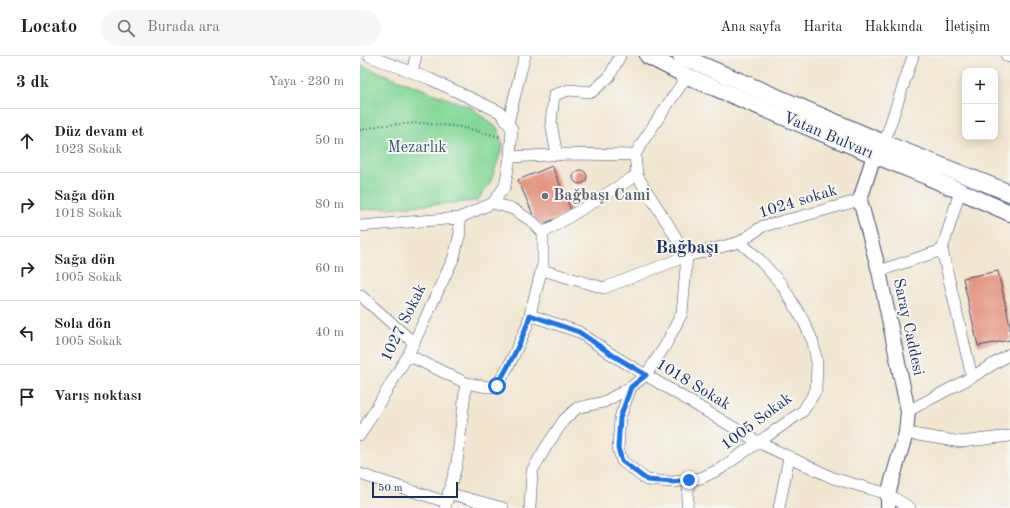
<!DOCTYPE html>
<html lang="tr">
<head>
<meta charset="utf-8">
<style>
	:root { --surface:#fff; --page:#f6f6f6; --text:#222; --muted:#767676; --line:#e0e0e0 }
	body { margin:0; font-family:"Old Standard TT",serif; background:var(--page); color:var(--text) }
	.controls { position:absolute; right:12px; top:12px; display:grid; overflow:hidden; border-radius:8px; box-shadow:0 2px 10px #0003 }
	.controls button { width:36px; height:36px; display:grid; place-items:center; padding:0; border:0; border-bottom:1px solid var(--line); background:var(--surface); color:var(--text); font:20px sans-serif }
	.scale { position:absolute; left:12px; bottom:10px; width:86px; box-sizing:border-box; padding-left:4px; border:2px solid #1b2f5e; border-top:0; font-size:11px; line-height:14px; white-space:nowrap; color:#1b2f5e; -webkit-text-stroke:3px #f6f6f2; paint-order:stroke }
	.stop { position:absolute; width:12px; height:12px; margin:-9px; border:3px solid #1a73e8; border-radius:50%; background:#fff }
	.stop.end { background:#1a73e8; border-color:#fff; box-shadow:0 1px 4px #0008 }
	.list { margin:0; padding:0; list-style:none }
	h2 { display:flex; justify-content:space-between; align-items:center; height:52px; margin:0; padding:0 16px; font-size:17px }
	h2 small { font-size:13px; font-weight:400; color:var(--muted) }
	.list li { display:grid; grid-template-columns:26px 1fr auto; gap:12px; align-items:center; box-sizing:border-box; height:64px; padding:0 16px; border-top:1px solid var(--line) }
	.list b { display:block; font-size:15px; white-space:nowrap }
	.list p { margin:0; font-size:13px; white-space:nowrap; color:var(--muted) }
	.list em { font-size:13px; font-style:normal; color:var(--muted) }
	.icon { flex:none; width:22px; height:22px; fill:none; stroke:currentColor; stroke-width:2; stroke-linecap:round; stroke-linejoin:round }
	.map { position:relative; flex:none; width:650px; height:452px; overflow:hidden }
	header { display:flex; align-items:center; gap:24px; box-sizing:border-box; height:56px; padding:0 20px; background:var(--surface); border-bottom:1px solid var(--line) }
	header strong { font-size:19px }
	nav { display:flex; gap:22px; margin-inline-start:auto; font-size:14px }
	.search { width:280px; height:36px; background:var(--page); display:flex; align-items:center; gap:10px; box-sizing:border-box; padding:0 14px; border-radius:22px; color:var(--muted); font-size:15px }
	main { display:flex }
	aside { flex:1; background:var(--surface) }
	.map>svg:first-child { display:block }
</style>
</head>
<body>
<header>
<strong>Locato</strong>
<div class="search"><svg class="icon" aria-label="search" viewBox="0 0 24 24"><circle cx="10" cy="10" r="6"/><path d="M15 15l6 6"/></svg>Burada ara</div>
<nav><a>Ana sayfa</a><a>Harita</a><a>Hakkında</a><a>İletişim</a></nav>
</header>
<main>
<aside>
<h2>3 dk<small>Yaya · 230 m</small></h2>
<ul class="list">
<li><svg class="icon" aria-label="ahead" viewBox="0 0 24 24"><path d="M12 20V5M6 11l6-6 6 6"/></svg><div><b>Düz devam et</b><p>1023 Sokak</p></div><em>50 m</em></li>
<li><svg class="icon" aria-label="right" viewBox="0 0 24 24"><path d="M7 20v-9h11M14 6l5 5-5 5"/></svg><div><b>Sağa dön</b><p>1018 Sokak</p></div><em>80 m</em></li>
<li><svg class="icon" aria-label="right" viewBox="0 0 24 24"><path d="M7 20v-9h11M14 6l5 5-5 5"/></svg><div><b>Sağa dön</b><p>1005 Sokak</p></div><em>60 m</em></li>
<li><svg class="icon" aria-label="left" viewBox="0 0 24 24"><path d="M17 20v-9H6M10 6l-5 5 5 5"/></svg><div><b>Sola dön</b><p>1005 Sokak</p></div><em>40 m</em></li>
<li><svg class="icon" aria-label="arrive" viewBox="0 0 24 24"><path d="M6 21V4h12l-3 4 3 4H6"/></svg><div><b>Varış noktası</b></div></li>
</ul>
</aside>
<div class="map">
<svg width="650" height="452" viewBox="0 0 650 452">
	<rect width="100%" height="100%" fill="#f6f6f2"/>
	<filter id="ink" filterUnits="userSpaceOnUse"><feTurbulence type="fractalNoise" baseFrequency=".025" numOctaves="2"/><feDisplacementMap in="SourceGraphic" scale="8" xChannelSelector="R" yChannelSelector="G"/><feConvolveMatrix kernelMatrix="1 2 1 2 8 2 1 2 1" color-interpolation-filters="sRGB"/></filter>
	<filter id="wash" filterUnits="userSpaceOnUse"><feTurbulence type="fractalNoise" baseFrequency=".012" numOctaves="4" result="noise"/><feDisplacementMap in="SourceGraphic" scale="16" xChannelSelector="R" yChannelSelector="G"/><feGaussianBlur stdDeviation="0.9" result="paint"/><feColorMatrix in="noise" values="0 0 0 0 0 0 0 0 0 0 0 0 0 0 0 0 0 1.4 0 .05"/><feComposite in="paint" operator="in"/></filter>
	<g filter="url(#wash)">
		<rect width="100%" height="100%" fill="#f2e6d0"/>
		<!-- green -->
		<polygon fill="#85d899" stroke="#50847c" points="0,9 112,52 138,73 143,90 131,125 117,145 0,154"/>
		<g id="blocks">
			<!-- building -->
			<g fill="#e3917d">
				<polygon points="192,110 212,156 178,170 158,124"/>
				<circle cx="220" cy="121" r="7"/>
				<polygon points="638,215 650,269 650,284 618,290 603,222"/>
			</g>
		</g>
	</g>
	<g filter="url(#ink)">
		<use href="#blocks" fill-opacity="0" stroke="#3b4a6f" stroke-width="1"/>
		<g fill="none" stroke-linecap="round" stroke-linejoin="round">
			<!-- minor casing -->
			<g stroke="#3b4a6f" stroke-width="12">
				<g id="minor">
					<polyline points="647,0 650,1"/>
					<polyline points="52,16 56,0"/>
					<polyline points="148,67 160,18 165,0"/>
					<polyline points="520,93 524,87 553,0"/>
					<polyline points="197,99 191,67 194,39 209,34 232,36 249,21 260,0"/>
					<polyline points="150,101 209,98 275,99"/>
					<polyline points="600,135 582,194 612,321"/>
					<polyline points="0,170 99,162 133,147 145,130 150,101 152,73 140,56 70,23 9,0"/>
					<polyline points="183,177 277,119"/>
					<polyline points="182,214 244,232 327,200 380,186 403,170 443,160 500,144"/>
					<polyline points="519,215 582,194"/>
					<polyline points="0,239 54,287"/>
					<polyline points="170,259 219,276 254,300 398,386 473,422 528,438 550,452"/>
					<polyline points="48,299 106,327 128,331 137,330 151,305 167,270 183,208 183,177 173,166 153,153 133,147"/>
					<polyline points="271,331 260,362 258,392 262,405 287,424 313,426 341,422 360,413 443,355 456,334 457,307 453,286 443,264 422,229 399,203 380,186"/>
					<polyline points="548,355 612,321 650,298"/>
					<polyline points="546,377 601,386 650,380"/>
					<polyline points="0,379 48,299 94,201 100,177 99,162"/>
					<polyline points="0,418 86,446"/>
					<polyline points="88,437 143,452"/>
					<polyline points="85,452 97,407 106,327"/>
					<polyline points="170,452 172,415 186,391 204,364 217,352 244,346 271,331 286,319 305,290 322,257 327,200 308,168 284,131 277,119 275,99 283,85 327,20"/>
					<polyline points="327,452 329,424"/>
					<polyline points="419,452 429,401"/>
				</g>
			</g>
			<!-- tertiary casing -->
			<g stroke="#3b4a6f" stroke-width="16">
				<polyline id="tertiary" points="514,99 500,144 519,215 548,355 546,377 528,438 528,452"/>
			</g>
			<!-- secondary casing -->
			<g stroke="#3b4a6f" stroke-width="18">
				<g id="secondary">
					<polyline points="288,0 327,20 514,99 566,120 650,157"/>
					<polyline points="321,0 524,87 650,137"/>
				</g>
			</g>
			<!-- path -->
			<polyline stroke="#3b4a6f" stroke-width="2" stroke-dasharray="1 3" stroke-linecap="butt" points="0,74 22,69 62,67 101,71 141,81"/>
			<!-- minor -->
			<use href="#minor" stroke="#fff" stroke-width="11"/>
			<!-- tertiary -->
			<use href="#tertiary" stroke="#fff" stroke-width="14"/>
			<!-- secondary -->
			<use href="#secondary" stroke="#fff" stroke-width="16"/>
		</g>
	</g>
	<g fill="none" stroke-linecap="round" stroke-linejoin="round" filter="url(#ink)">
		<!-- route -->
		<path stroke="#1a73e8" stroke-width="5" d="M137 330C150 307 163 284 170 259L219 276 254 300 286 319 271 331 260 362 258 392 262 405 287 424 313 426 329 424"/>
	</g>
	<!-- markers -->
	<circle fill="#6b7280" stroke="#f6f6f2" stroke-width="1.5" cx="185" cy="140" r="4"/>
	<g text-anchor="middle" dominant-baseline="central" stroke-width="4" stroke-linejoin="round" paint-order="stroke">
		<!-- street labels -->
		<g font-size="16" fill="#1b2f5e" stroke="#f6f6f2">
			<text transform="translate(468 80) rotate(23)">Vatan Bulvarı</text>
			<text transform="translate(438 146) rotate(-17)">1024 sokak</text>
			<text transform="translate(44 267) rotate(-64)">1027 Sokak</text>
			<text transform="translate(548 271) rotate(78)">Saray Caddesi</text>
			<text transform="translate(333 329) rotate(31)">1018 Sokak</text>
			<text transform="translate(397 366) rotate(-37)">1005 Sokak</text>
		</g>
		<!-- park labels -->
		<g font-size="16" fill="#36596d" stroke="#f6f6f2">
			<text x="57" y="92">Mezarlık</text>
		</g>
		<!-- worship labels -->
		<g font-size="16" font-weight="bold" fill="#5b616d" stroke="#f6f6f2" text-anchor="start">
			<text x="193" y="140">Bağbaşı Cami</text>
		</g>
		<!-- quarter labels -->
		<g font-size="18" font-weight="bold" fill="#1b2f5e" stroke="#f6f6f2">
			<text x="327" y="192">Bağbaşı</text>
		</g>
	</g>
</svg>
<div class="controls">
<button>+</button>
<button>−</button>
</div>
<div class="scale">50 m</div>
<div class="stop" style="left:137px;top:330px"></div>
<div class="stop end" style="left:329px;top:424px"></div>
</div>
</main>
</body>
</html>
